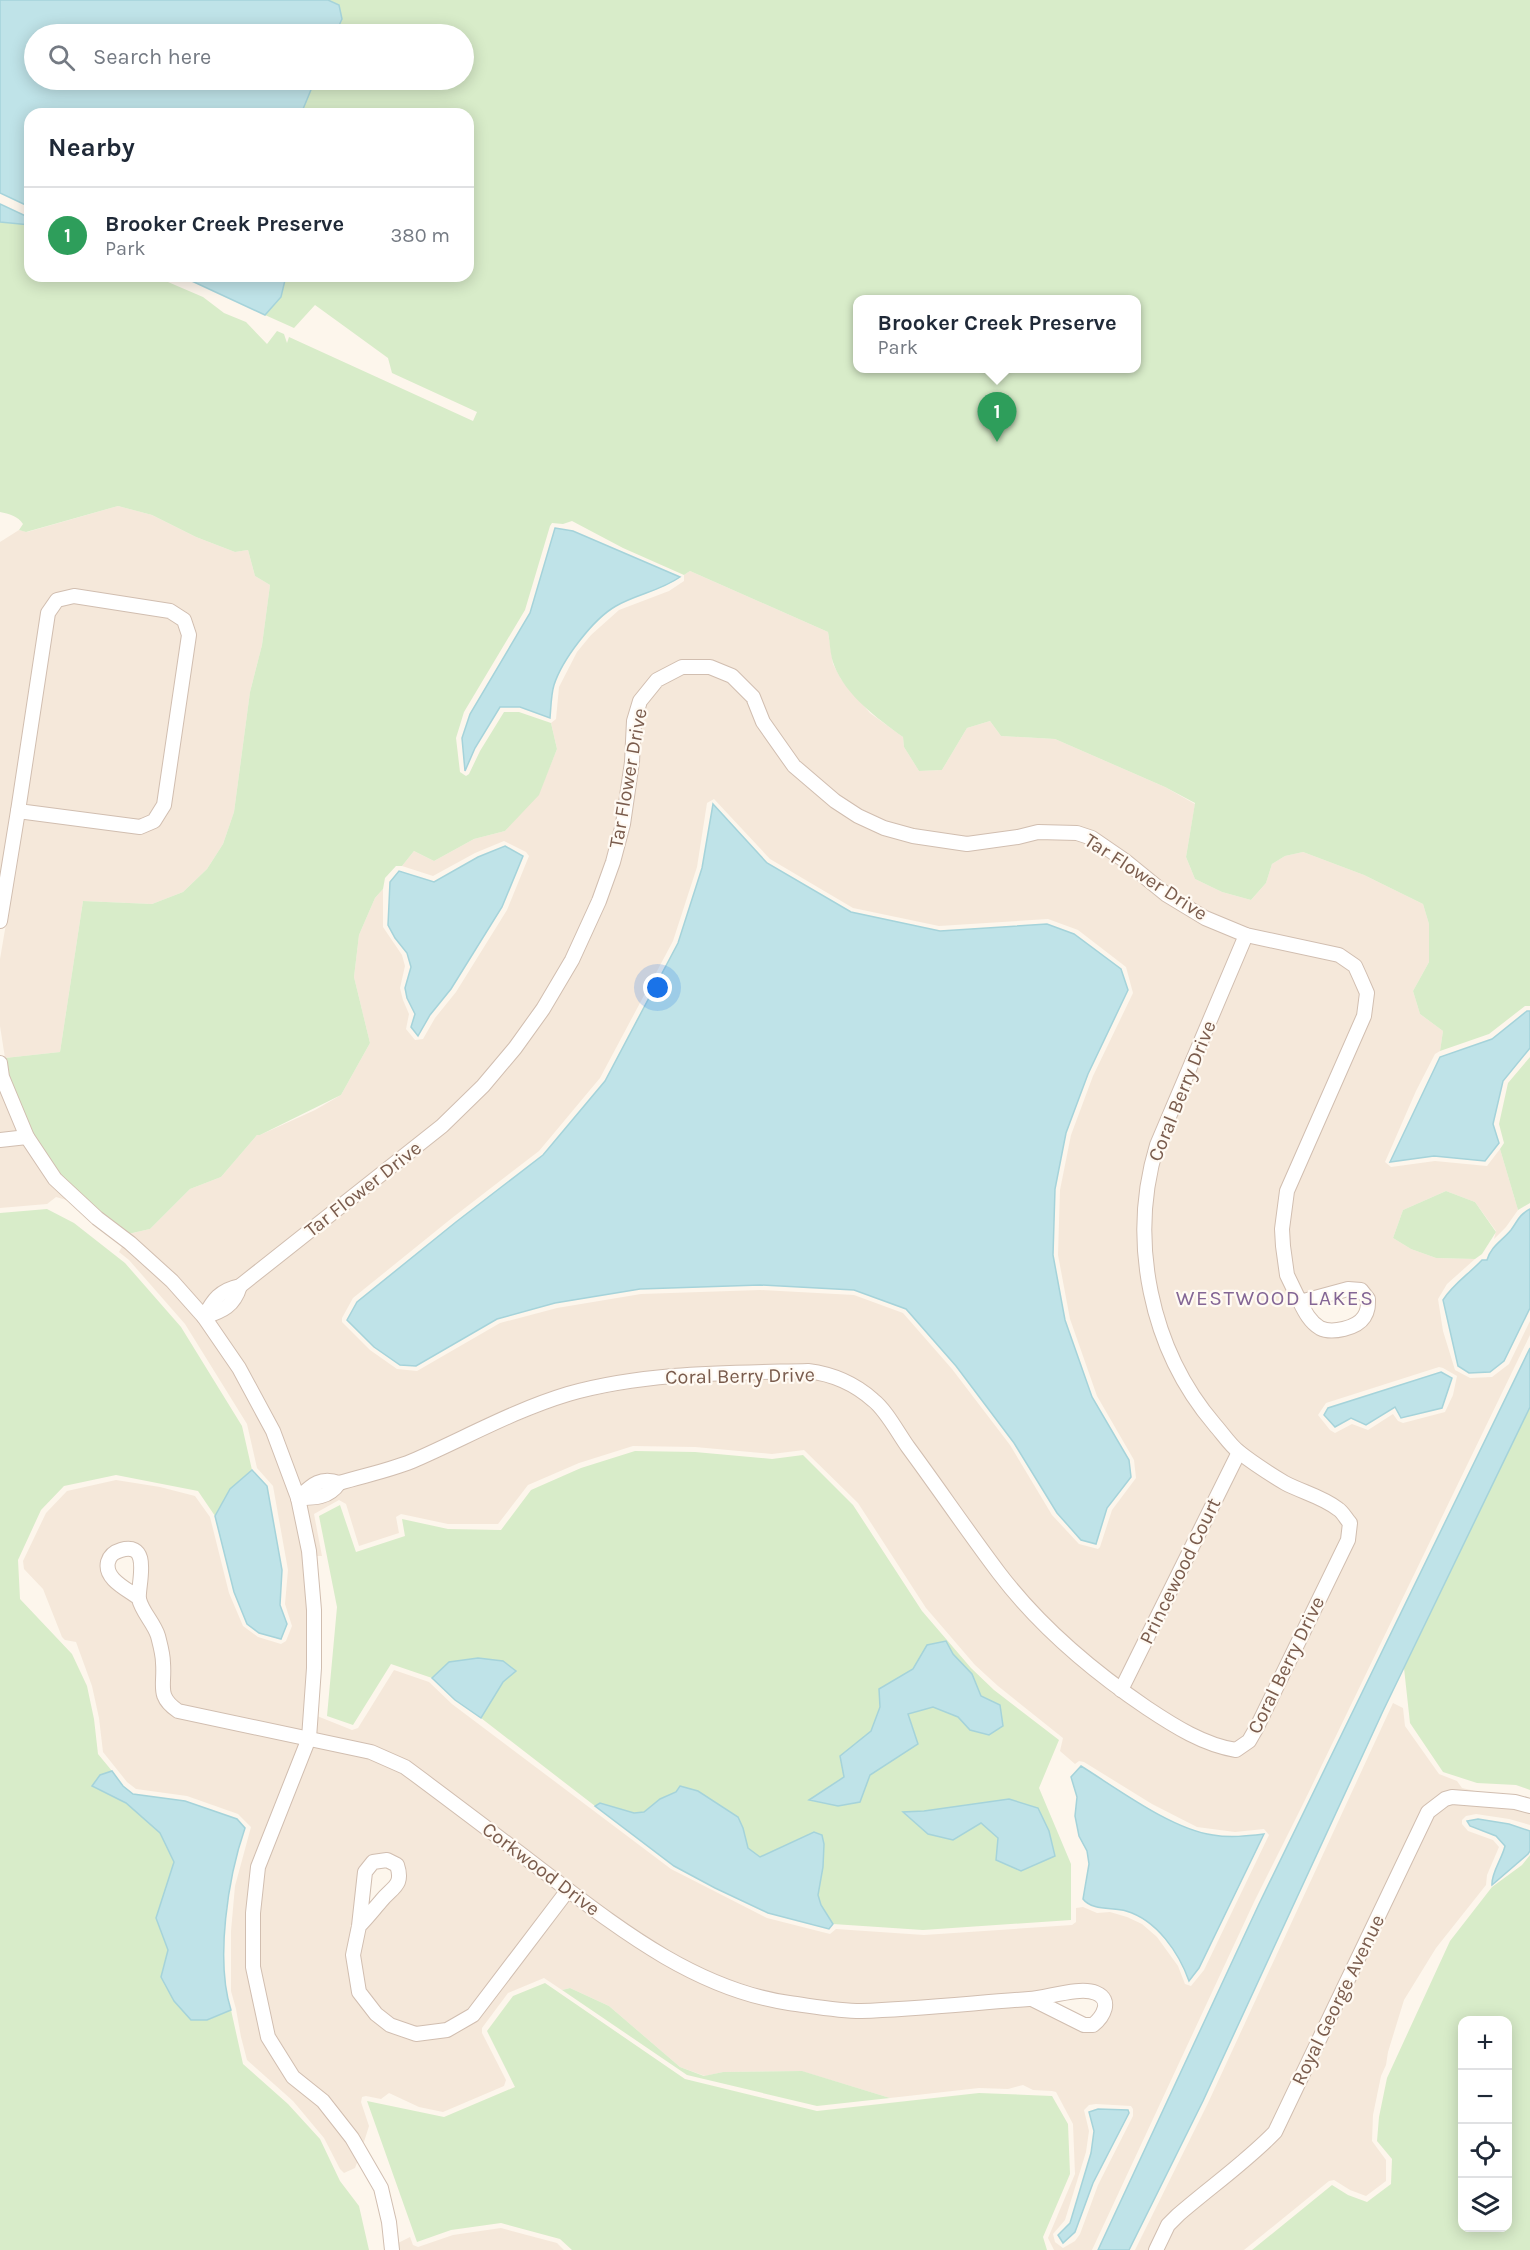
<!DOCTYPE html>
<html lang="en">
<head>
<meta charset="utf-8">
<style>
	:root { --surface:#fff; --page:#f2f2f3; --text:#1f2937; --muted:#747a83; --line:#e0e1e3; --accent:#111827 }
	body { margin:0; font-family:Karla,sans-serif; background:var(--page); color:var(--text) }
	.controls { position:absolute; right:18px; bottom:18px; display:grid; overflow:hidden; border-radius:12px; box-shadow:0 3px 15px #0003 }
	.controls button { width:54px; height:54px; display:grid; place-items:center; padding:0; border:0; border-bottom:2px solid var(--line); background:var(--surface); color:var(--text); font:30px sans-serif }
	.you { position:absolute; left:658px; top:988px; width:21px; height:21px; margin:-15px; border:4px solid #fff; border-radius:50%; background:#1a73e8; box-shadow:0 0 0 9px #1a73e833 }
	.badge { display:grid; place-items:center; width:39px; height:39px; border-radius:50%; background:var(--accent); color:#fff; font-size:20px; font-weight:700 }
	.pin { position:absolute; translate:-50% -50px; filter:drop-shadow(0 2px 3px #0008) }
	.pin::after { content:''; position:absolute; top:32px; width:21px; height:18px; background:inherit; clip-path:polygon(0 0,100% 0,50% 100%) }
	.popup { position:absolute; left:853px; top:295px; width:288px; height:78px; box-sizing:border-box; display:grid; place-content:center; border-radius:12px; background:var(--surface); filter:drop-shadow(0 2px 4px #0005); font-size:20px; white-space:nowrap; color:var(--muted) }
	.popup b { font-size:22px; color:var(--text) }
	.popup::after { content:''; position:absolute; left:50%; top:100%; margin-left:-12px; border:12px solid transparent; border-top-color:var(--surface) }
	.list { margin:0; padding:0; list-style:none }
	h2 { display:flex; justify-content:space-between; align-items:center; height:78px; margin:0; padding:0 24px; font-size:26px }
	h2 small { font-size:20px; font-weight:400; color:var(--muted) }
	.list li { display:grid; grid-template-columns:39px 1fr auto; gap:18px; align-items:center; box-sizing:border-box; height:96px; padding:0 24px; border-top:2px solid var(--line) }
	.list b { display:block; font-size:22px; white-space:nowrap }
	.list p { margin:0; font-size:20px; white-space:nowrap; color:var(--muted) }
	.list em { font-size:20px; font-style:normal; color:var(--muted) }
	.icon { flex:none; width:33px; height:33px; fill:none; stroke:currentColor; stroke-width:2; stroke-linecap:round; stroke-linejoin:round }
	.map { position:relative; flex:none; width:1530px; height:2250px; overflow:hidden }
	.search { position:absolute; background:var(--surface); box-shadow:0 3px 15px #0003; left:24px; top:24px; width:450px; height:66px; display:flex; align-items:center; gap:15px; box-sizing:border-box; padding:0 21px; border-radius:33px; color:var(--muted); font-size:22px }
	.panel { position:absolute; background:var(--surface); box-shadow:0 3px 15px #0003; left:24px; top:108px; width:450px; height:174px; border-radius:18px }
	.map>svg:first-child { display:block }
</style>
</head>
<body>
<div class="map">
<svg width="1530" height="2250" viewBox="0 0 1530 2250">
	<rect width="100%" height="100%" fill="#fdf6ec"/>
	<!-- residential -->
	<g fill="#f5e8da" fill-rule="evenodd">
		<polygon points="118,506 152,515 196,537 235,552 248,550 255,576 270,585 262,645 250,692 234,812 223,844 207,869 183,892 152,904 83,901 60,1052 5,1058 0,1026 0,959 24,818 143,832 160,824 169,808 196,636 190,618 52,596 41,612 0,881 0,542 19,530 27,532"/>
		<path d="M690 571 828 632 833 664 841 679 870 713 903 737 904 747 919 771 942 770 967 728 990 721 1001 736 1055 739 1165 787 1195 804 1186 857 1195 879 1222 892 1251 900 1266 883 1272 864 1285 856 1303 852 1364 875 1423 904 1429 924V962L1413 991 1420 1014 1443 1031 1440 1051 1435 1054 1416 1091 1385 1162 1391 1167 1435 1161 1487 1166 1500 1149 1518 1210 1506 1227 1494 1239 1496 1231 1475 1202 1446 1191 1403 1210 1393 1238 1411 1249 1436 1258 1475 1259 1447 1284 1438 1299 1443 1331 1455 1370 1470 1378 1492 1377 1509 1364 1530 1321V1335L1303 1804 1254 1902 1092 2250H1054L1048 2238 1075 2174 1073 2124 1056 2092 1052 2091 1033 2090 1023 2085 1008 2089 979 2088 890 2098 801 2071 723 2072 705 2076 680 2067 609 2006 570 1988 562 1990 544 1978 508 1993 482 2028V2033L506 2080 504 2086 443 2112 419 2107 389 2093 381 2099 366 2096 362 2097 361 2102 369 2126 363 2145 328 2098 298 2074 274 2036 260 1967 259 1913 264 1868 313 1745 369 1758 402 1772 560 1891 469 2010 445 2024 416 2028 393 2020 380 2010 365 1990 359 1956 365 1929 397 1895 404 1885 406 1875 403 1864 389 1855 368 1858 359 1871 353 1923 350 1926 352 1928 347 1954 353 1992 371 2017 386 2030 415 2040 449 2036 479 2019 570 1899 634 1945 699 1982 743 1997 785 2008 860 2017 1032 2005 1081 2030 1094 2031 1106 2022 1111 2013V2002L1106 1993 1093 1985 1033 1993 1029 1991 1028 1993 858 2005 787 1997 704 1972 641 1936 409 1762 372 1746 315 1734 317 1716 352 1730 358 1728 394 1670 429 1682 452 1704 671 1869 767 1918 830 1934 836 1929 924 1935 1072 1925 1076 1922V1908L1083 1907 1097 1913 1110 1912 1127 1917 1142 1924 1157 1937 1178 1966 1185 1984 1191 1986 1204 1970 1269 1835 1264 1829 1235 1832 1197 1827 1152 1804 1084 1762 1079 1761 1075 1764 1060 1751 1063 1738 998 1686 975 1665 926 1608 858 1503 804 1450 772 1454 695 1447 633 1446 579 1463 528 1485 498 1524H448L401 1514 396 1517 399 1533 359 1546 346 1504 339 1500 314 1514 322 1556H316L305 1504 328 1501 337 1496 344 1487 418 1466 473 1439 570 1400 661 1383 808 1377 822 1379 837 1383 870 1404 995 1577 1028 1616 1073 1661 1112 1693 1163 1726 1214 1752 1236 1756 1240 1755 1255 1744 1354 1542 1356 1525 1344 1506 1288 1478 1242 1447 1205 1404 1178 1360 1166 1327 1156 1291 1151 1237 1155 1173 1163 1147 1250 942 1337 960 1350 970 1355 979 1360 993 1358 1014 1281 1189 1276 1228V1246L1281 1275 1291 1300 1304 1321 1314 1331 1325 1336 1342 1335 1368 1323 1374 1312 1375 1299 1361 1285 1346 1283 1303 1295 1293 1274 1289 1246V1230L1294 1193 1370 1017 1373 992 1360 964 1340 949 1248 930 1208 913 1171 891 1128 856 1096 833 1078 827 1038 826 1016 832 966 838 914 831 886 823 838 797 815 777 799 762 769 720 758 694 737 672 712 662H679L654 674 634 699 628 721 626 761 616 822 606 860 593 899 566 957 537 1006 510 1044 478 1082 438 1122 238 1280 236 1279 235 1281 226 1283 217 1288 209 1296 203 1307 176 1277 128 1234 150 1229 190 1189 221 1177 257 1135H260L315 1110 341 1095 370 1043 354 977 359 935 375 898 383 889V927L402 955 405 966 400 988 403 1000 409 1014 406 1029 415 1040 423 1039 435 1018 456 992 507 910 529 856 526 852 504 841 475 853 433 876 402 866 414 851 434 861 474 839 505 831 540 791 557 749 551 723 556 719 559 687 577 652 591 635 619 610 669 591 684 581V575ZM1439 1367 1443 1368 1457 1376 1453 1395 1445 1412 1403 1423 1398 1421 1393 1414 1368 1430 1352 1424 1335 1433 1330 1430 1318 1415 1326 1403ZM1096 2104 1131 2106 1133 2109V2116L1098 2185 1080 2234 1075 2241 1063 2248 1055 2242 1053 2234 1065 2220 1086 2152 1089 2131 1084 2110 1089 2105Z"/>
		<polygon points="75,602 169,617 179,623 183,635 158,803 150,817 138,821 25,806 54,616 61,605"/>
		<path d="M684 673H709L729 681 748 700 790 769 832 806 913 842 1040 838 1076 839 1090 843 1238 938 1151 1143 1143 1170 1138 1236 1144 1293 1153 1329 1166 1363 1194 1409 1231 1452 1118 1681 1082 1653 1037 1609 1005 1571 880 1397 843 1373 825 1367 702 1368 517 1406 412 1455 339 1476 327 1474 312 1477 300 1487 214 1321 225 1317 234 1310 241 1303 247 1289 447 1130 488 1090 521 1052 548 1013 604 904 646 704 662 684ZM714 799 770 859 853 908 939 926 1048 919 1078 930 1126 967 1133 993 1093 1076 1071 1135 1060 1190 1058 1255 1070 1319 1097 1396 1134 1460 1136 1478 1112 1510 1100 1547 1098 1549 1079 1544 1052 1515 1010 1445 952 1369 903 1313 854 1295 760 1290 641 1294 557 1308 500 1323 417 1371 397 1369 370 1350 342 1322V1318L353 1298 452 1218 539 1151 600 1078 673 941 697 867 707 803Z"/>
		<polygon points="0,1087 18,1132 0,1134"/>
		<polygon points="24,1143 70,1201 56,1197 47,1204 0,1208 0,1146"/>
		<polygon points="123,1245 168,1285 202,1324 234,1371 267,1433 291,1496 289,1498 292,1500 302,1552 308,1610 308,1667 303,1731 181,1706 168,1693 170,1663 164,1633 146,1599 148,1572 146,1556 111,1547 103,1556 101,1566 105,1578 134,1601 151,1635 157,1662 156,1693 165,1710 177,1717 300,1742 251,1866 247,1912 263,2040 346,2141 358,2160 355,2168 344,2173 340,2169 324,2138 293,2101 247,2060 241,2037 236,2009 231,1991 231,1931 235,1886 251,1827 238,1814 187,1796 136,1789 127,1782 103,1752 99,1718 92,1686 76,1642 65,1640 62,1637 43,1589 24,1569 23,1561 46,1513 67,1491 116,1480 160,1487 195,1496 210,1517 229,1593 243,1626 258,1637 281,1644 286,1641 292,1626 285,1604 288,1570 273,1486 257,1468 247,1424 185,1324 129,1260 119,1252"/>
		<polygon points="1241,1461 1283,1488 1335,1514 1343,1525 1342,1538 1251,1724 1244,1737 1234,1744 1219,1741 1169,1716 1129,1689"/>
		<polygon points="1393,1703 1403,1708 1405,1726 1439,1774 1457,1781 1462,1788 1493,1795 1441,1795 1423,1808 1269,2129 1253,2145 1238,2155 1173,2211 1156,2234 1149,2250 1135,2250 1208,2103"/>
		<polygon points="1454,1803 1515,1808 1530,1812 1530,1825 1509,1819 1476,1814 1466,1816 1462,1820 1462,1824 1468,1831 1493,1840 1499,1847 1487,1875 1486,1885 1436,1948 1404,2000 1388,2052 1386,2065 1381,2076 1373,2115 1372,2141 1386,2160 1386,2181 1366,2196 1350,2190 1334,2180 1329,2181 1244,2250 1163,2250 1174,2229 1182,2219 1247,2164 1263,2154 1281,2135 1434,1816 1448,1805"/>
		<polygon points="501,2228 557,2243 564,2250 399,2250 398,2243 410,2237 413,2245 418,2247 453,2235"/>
	</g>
	<!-- green -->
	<g fill="#d8ecc9" fill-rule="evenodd">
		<path d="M328 0H1530V1006H1525L1489 1034 1440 1051 1443 1031 1420 1014 1413 991 1429 962V924L1423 904 1364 875 1303 852 1285 856 1272 864 1266 883 1251 900 1222 892 1195 879 1186 857 1195 803 1165 787 1055 739 1001 736 990 721 967 728 942 770 919 771 904 747 903 737C877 718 846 696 834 665 830 655 830 642 828 632L690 571 684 575 623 548 572 521 563 524 552 523 550 526 525 610 464 712 456 738 460 772 466 776 469 774 480 751 504 712H519L551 723 557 749 539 795 505 831 474 839 434 861 414 851 402 866H396L385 878 383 889 375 898 359 935 354 977 370 1043 341 1095 260 1135H257L221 1177 190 1189 150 1229 128 1234C104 1217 81 1199 61 1177 34 1148 12 1097 5 1058L60 1052 83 901 152 904 183 892 207 869 223 844 234 812 250 692 262 645 270 585 255 576 248 550 235 552 196 537 152 515 118 506 26 532 19 530 23 524C18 516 9 514 0 512V222L30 225V276H154L203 297 224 313 246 322 267 344 277 331 284 334 287 343 289 337 473 421 477 412 392 373 388 358 315 305 294 328 265 315 281 297 286 276H468V114H301L315 80H464V34H335L342 19 339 5ZM858 300H1136V368H858Z"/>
		<polygon points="1530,1057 1530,1203 1518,1210 1500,1149 1504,1143 1499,1124 1508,1083"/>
		<polygon points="1446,1191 1475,1202 1496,1232 1482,1254 1475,1259 1436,1258 1411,1249 1393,1238 1403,1210"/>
		<polygon points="47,1209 74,1223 125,1263 181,1327 242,1426 252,1470 230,1489 215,1516 198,1491 116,1475 64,1486 41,1510 18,1560 20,1599 72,1654 87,1686 94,1719 98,1754 112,1771 100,1775 92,1786 126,1803 160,1833 174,1862 156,1918 168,1950 207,2020 231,2010 243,2064 288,2104 320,2139 340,2181 359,2206 369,2250 0,2250 0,1213"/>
		<polygon points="1530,1407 1530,1790 1516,1785 1477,1783 1443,1772 1410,1723 1404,1668"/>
		<polygon points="635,1451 695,1452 772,1459 803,1455 853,1505 922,1611 971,1668 994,1690 1059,1740 1039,1788 1071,1864 1071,1920 923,1930 833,1924 821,1905 818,1895 824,1844 814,1832 760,1857 748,1849 743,1828 698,1791 676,1792 660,1799 645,1812 634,1813 600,1803 595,1806 481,1718 503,1682 516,1671 503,1661 450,1662 432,1678 391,1664 353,1725 327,1716 337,1607 319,1516 340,1505 356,1552 405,1536 402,1519 448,1529 501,1530 531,1490 581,1468"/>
		<path d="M1530 1855V2250H1252L1332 2185 1348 2195 1367 2202 1391 2184 1392 2159 1377 2141 1379 2117 1387 2078 1450 1941 1492 1887 1522 1865ZM1462 2020H1508V2228H1462Z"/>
		<polygon points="545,1983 685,2079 817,2111 979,2093 1052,2096 1068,2124 1070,2174 1043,2237 1047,2250 572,2250 560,2239 501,2223 451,2230 417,2242 367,2101 444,2117 515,2087 487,2031 513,1996"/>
		<polygon points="570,1988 609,2006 680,2067 704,2076 723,2072 802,2071 890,2098 817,2106 687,2075 562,1990"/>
	</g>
	<!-- water -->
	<g fill="#bfe3e8" stroke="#a5d3da" stroke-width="1.5">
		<polygon points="0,0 328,0 339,5 342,19 335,34 34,34 34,80 315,80 301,114 30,114 30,207 0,193"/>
		<polygon points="0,204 30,218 30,225 0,222"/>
		<polygon points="181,276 286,276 281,297 265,315"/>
		<path d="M555 528 573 531 680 577C660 591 637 594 616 606 593 619 562 660 554 685 551 695 551 707 550 718L520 707H500L475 748 465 771 462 738 470 714 530 613Z"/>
		<polygon points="713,804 767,863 851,912 940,931 1047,924 1074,934 1121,969 1128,990 1088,1074 1066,1133 1055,1189 1053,1255 1065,1320 1092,1397 1129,1460 1131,1477 1107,1508 1096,1544 1081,1540 1057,1513 1014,1443 956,1366 906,1309 854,1290 760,1285 640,1289 555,1303 497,1319 416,1366 400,1365 374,1347 347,1320 357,1302 456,1222 543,1155 605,1081 678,943 702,868"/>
		<polygon points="505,846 523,856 502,907 451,989 430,1015 418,1036 411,1027 415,1014 407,998 405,988 411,967 407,953 395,938 388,925 390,882 399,871 434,882 478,857"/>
		<polygon points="1527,1011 1530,1011 1530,1048 1503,1081 1493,1124 1499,1143 1485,1161 1434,1156 1390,1162 1440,1057 1492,1039"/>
		<path d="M1530 1209V1308L1504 1361 1490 1372 1469 1373 1458 1366 1443 1300C1453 1284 1469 1274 1482 1260H1487C1491 1246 1502 1241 1511 1230 1519 1219 1518 1216 1530 1209Z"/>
		<polygon points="1530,1348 1530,1407 1383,1711 1203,2101 1129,2250 1098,2250 1259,1904"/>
		<polygon points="1441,1372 1452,1378 1442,1408 1401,1418 1395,1407 1366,1425 1351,1418 1335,1427 1324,1415 1328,1408"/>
		<polygon points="252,1470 267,1486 282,1570 280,1605 287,1624 281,1639 259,1633 247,1624 234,1592 215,1516 230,1489"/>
		<polygon points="946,1641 953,1654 972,1674 981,1696 1000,1705 1003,1726 989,1735 970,1730 958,1717 933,1707 908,1714 918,1744 870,1775 860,1802 838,1806 809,1800 844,1777 840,1756 871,1731 880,1707 879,1689 913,1669 927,1645"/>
		<polygon points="478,1658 503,1661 516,1671 503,1682 481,1718 455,1700 432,1678 449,1662"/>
		<path d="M1081 1766C1118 1789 1171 1829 1213 1835 1230 1838 1247 1836 1264 1834L1199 1968 1189 1981C1179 1953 1157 1920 1126 1911 1113 1907 1092 1911 1083 1899L1089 1864 1087 1851 1079 1836 1075 1816 1077 1797 1071 1777Z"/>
		<path d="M112 1771 123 1786 133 1794 185 1801 237 1819 245 1828C228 1877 215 1960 231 2010L207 2020H191L174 2001 161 1977 168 1950 156 1918 174 1862 160 1833 126 1803 92 1786 100 1775Z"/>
		<polygon points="680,1786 698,1791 738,1817 743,1828 748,1848 760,1857 814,1832 822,1835 824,1844 823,1867 818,1895 821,1905 833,1924 829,1929 768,1913 715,1888 674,1866 595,1806 600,1803 634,1813 644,1812 660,1799 676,1792"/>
		<polygon points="1009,1799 1038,1808 1049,1831 1055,1856 1021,1871 996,1860 998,1838 981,1823 953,1840 928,1834 903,1812 924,1811"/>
		<path d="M1478 1819 1509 1824 1530 1831V1851L1528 1854 1492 1885C1491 1873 1502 1859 1505 1846L1496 1836 1470 1826 1467 1821Z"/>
		<polygon points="1098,2109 1128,2110 1129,2113 1093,2183 1075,2232 1063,2243 1058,2235 1070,2223 1091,2153 1094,2131 1089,2112"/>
	</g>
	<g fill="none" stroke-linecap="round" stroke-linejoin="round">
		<!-- street casing -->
		<g stroke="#d1beb0" stroke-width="16">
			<g id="street">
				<polygon points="74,596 170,611 184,620 189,635 164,805 154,821 140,827 18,811 48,613 57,600"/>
				<polyline points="0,921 18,811"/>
				<polyline points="0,1063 2,1077 27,1137 55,1179 97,1218 130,1243 172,1281 204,1317 239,1368 273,1431 298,1498 309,1551 314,1610 314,1668 309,1738 258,1867 253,1913 253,1967 268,2037 293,2077 323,2101 352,2138 381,2188 389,2222 392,2250"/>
				<polyline points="0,1140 27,1137"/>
				<path d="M204 1317C213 1300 220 1290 240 1286L442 1126 483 1086 515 1048 543 1009 572 960 599 901 613 862 623 824 632 762 634 721 640 701 657 680 682 667H710L732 676 753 697 763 722 794 766 835 801 858 816 884 828 913 836 967 844 1018 837 1038 832 1077 833 1092 838 1124 860 1167 895 1205 918 1246 935 1339 955 1355 966 1360 977 1367 993 1364 1016 1287 1191 1282 1229 1283 1246 1287 1275 1300 1302 1348 1289 1361 1290 1368 1299C1368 1306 1368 1311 1364 1317 1357 1328 1332 1334 1320 1328 1310 1322 1305 1312 1300 1302"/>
				<path d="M204 1317C223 1311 234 1306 240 1286"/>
				<path d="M298 1498C311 1486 320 1476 339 1483 365 1475 393 1470 417 1459 467 1437 515 1410 568 1394 646 1372 728 1373 808 1371 832 1374 854 1383 873 1400 886 1410 898 1433 908 1447 939 1489 968 1532 999 1573 1040 1627 1091 1670 1147 1708 1174 1726 1204 1745 1236 1750L1249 1741 1257 1727 1348 1540 1350 1523C1346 1519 1343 1512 1338 1509 1323 1497 1302 1492 1285 1483 1270 1474 1253 1463 1239 1452 1230 1445 1223 1434 1215 1425 1150 1349 1128 1240 1157 1145L1246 935"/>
				<path d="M298 1498C314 1498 329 1498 339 1483"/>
				<path d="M139 1598C127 1589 104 1579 108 1562 110 1555 114 1552 121 1550 153 1541 137 1587 139 1599 142 1612 154 1623 158 1636 160 1644 163 1654 163 1663 165 1686 156 1696 178 1711L371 1752 405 1767C451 1801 497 1836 543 1871 617 1927 694 1989 789 2003 812 2006 838 2011 861 2011 917 2009 973 2003 1029 1999 1047 1998 1080 1986 1096 1993 1113 2000 1103 2017 1093 2025H1084L1032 1999"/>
				<polyline points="1121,1690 1239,1452"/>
				<path d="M359 1926C367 1918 374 1909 381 1901 392 1887 404 1886 397 1865L387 1860 373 1862 365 1872 359 1926 353 1955 359 1992 376 2014 390 2025 416 2034 447 2030 473 2015 568 1890"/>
				<path d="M1156 2250 1168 2225 1178 2215C1209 2188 1246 2162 1275 2132L1428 1812 1445 1799 1452 1797 1515 1802 1530 1806"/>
			</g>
		</g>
		<!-- street -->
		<use href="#street" stroke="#fff" stroke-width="14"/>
	</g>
	<g text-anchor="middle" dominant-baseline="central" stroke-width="4.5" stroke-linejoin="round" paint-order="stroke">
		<!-- street labels -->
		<g font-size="20" fill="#7a5c4d" stroke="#fffaf3">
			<text transform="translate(628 778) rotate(-80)">Tar Flower Drive</text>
			<text transform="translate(1146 877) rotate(33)">Tar Flower Drive</text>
			<text transform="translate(1182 1091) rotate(-68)">Coral Berry Drive</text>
			<text transform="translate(363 1189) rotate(-38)">Tar Flower Drive</text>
			<text transform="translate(740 1376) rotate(-1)">Coral Berry Drive</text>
			<text transform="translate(1180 1571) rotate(-64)">Princewood Court</text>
			<text transform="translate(1286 1665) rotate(-64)">Coral Berry Drive</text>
			<text transform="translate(541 1869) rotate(37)">Corkwood Drive</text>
			<text transform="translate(1338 2000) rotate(-64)">Royal George Avenue</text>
		</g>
		<!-- neighbourhood labels -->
		<g font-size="21" letter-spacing="1.5" fill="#846695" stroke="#fffaf3">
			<text x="1275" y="1298">WESTWOOD LAKES</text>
		</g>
	</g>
</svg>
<div class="controls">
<button>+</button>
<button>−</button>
<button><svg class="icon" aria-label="locate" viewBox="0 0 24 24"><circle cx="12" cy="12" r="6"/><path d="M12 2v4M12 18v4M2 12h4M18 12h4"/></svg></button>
<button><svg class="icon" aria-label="layers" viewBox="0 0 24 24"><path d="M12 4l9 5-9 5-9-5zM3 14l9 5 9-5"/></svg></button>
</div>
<div class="you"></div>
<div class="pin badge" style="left:997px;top:442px;background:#2e9e5b">1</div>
<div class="popup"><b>Brooker Creek Preserve</b>Park</div>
<div class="search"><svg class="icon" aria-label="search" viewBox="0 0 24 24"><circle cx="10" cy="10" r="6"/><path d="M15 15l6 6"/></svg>Search here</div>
<section class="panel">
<h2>Nearby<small></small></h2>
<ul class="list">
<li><span class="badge" style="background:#2e9e5b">1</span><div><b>Brooker Creek Preserve</b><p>Park</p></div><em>380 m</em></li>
</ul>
</section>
</div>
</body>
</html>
